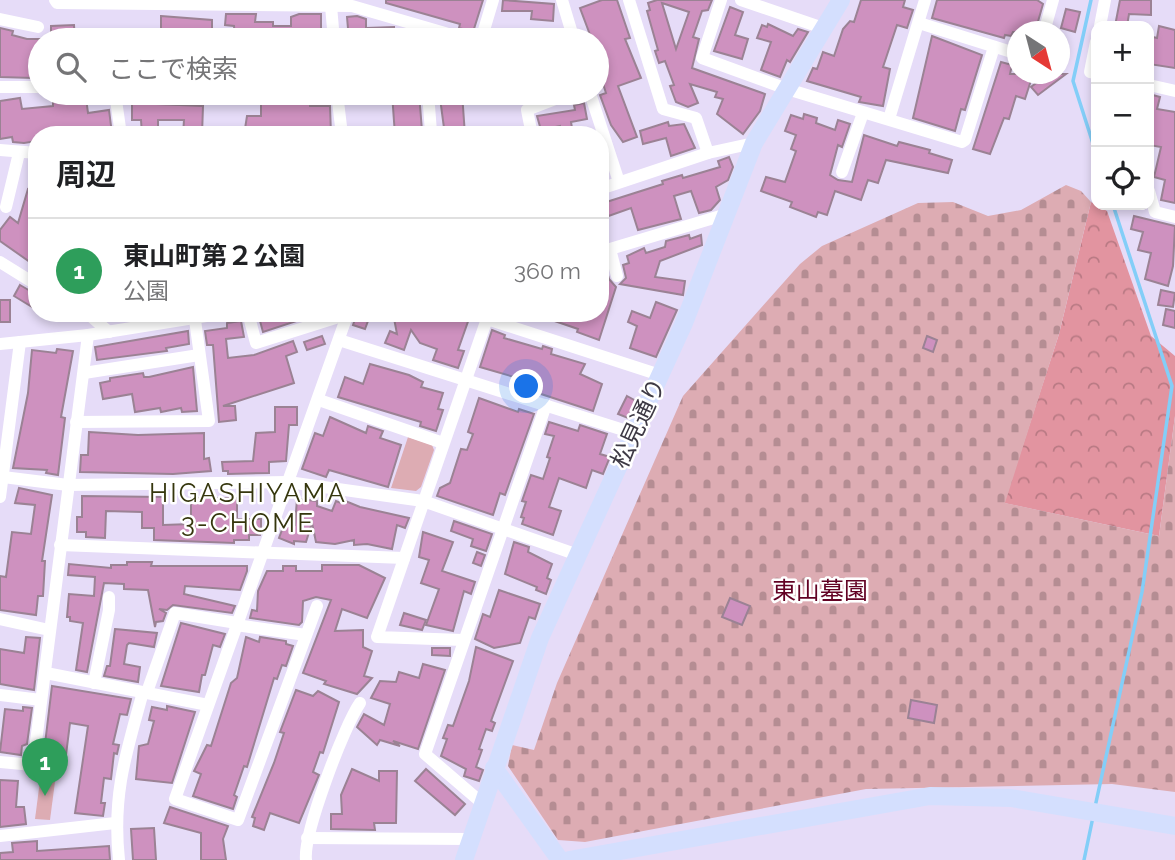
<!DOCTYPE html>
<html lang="ja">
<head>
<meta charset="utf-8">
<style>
	:root { --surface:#fff; --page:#f2f2f2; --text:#202124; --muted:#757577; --line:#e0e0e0; --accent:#797c25 }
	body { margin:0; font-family:Raleway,"Noto Sans JP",sans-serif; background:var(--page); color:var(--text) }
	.controls { position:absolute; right:21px; top:21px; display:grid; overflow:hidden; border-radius:14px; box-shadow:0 4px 10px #0003 }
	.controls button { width:63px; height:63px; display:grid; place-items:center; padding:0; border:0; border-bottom:2px solid var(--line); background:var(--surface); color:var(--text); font:35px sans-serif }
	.compass { position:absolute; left:1007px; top:21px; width:63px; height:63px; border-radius:50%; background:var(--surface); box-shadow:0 4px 10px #0003; rotate:144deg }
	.you { position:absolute; left:527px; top:387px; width:24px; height:24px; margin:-18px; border:5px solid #fff; border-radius:50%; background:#1a73e8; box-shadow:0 0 0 10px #1a73e833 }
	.badge { display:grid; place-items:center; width:46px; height:46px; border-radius:50%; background:var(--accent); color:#fff; font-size:23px; font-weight:700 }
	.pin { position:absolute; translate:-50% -58px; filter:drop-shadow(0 2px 4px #0008) }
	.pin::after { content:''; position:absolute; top:37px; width:24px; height:21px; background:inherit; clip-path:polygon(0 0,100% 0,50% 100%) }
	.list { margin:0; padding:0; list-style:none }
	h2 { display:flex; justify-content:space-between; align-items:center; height:91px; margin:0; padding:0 28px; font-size:30px }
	h2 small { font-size:23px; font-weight:400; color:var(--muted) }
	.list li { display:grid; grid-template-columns:46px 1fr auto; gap:21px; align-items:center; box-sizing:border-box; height:105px; padding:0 28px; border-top:2px solid var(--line) }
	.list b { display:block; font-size:26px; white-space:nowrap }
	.list p { margin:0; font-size:23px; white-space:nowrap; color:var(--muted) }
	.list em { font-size:23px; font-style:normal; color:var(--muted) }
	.icon { flex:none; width:38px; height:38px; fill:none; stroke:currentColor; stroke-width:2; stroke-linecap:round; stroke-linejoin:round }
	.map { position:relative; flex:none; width:1175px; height:860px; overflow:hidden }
	.search { position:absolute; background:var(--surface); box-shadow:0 4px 10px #0003; left:28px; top:28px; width:581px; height:77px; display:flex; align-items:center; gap:18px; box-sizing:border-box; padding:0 24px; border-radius:38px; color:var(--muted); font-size:26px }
	.panel { position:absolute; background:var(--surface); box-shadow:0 4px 10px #0003; left:28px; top:126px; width:581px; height:196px; border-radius:28px }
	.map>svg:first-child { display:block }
</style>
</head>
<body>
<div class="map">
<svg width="1175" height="860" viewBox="0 0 1175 860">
	<defs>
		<pattern id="forest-crowns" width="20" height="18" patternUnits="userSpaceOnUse" patternTransform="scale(1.75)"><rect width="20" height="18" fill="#e294a0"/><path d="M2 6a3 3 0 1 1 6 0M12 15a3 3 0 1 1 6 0" fill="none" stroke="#b97a84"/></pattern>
		<pattern id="cemetery-stones" width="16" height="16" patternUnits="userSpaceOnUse" patternTransform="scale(1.75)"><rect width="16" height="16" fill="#ddacb3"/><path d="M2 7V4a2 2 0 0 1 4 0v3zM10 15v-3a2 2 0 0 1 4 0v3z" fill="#b58d93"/></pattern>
	</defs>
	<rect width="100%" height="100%" fill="#e6dcf8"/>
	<!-- green -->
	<g fill="#ddacb3">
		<polygon points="408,437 432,445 434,450 421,487 416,491 391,488"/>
		<polygon points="41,773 56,774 50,820 35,819"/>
	</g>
	<!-- forest -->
	<polygon fill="url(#forest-crowns)" points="1091,202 1107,211 1151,336 1175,356 1175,416 1159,536 1004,503 1059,334"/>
	<!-- cemetery -->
	<polygon fill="url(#cemetery-stones)" points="1066,185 1081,191 1091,202 1059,334 1005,503 1159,536 1175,416 1175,792 1112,784 866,789 585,842 558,840 508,766 512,745 534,750 557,683 683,396 800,264 822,246 918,203 953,202 988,216 1021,210"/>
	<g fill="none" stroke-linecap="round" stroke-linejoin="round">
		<!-- stream -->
		<g stroke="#83cef8" stroke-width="3.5">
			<polyline points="1091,0 1073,81 1096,153"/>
			<polyline points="1095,807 1142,592 1172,386 1113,205"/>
			<polyline points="1084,860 1093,817"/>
		</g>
	</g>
	<!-- building -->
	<g fill="#ce91bf" stroke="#9b8294" stroke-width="2" fill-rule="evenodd">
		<polygon points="386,0 483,0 473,32 459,28 460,24 386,3"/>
		<polygon points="503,0 554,4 553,21 531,19 532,11 502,11"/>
		<polygon points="602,0 617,0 630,38 625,39 641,78 618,86 637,137 623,142 611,125 600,95 606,93 597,65 597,40 592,40 580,8"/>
		<path d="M657 0H712L708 10 702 11 693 37 699 39 692 68 765 94 760 111 743 134 717 114 723 99 715 97 717 92 690 84 698 103 688 107 676 102 670 86 674 85 665 61 659 63 655 51 658 50 647 11 650 10 648 3ZM662 3 689 12 676 49Z"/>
		<polygon points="861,0 905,0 903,7 913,10 907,28 897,25 883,67 890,69 883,106 859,102 861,97 807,81 813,68 817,69 823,52 834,56 843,29 850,21 854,22"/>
		<polygon points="937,0 1037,0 1043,4 1035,32 1013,32 1011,36 1005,35 1004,38 932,18"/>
		<polygon points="1120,0 1151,0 1151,15 1129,14 1127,26 1115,26"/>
		<polygon points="730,7 743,12 735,35 748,39 742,59 714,51"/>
		<polygon points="1066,9 1080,12 1075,32 1061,28"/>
		<polygon points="226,14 256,14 255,22 273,22 273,26 291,26 291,17 299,14 321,14 321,40 235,40 234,26 225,25"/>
		<polygon points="161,16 212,20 212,39 123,40 123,30 161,29"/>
		<polygon points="357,16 366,19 366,28 394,27 394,40 349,40 347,17"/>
		<polygon points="768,24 793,36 798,29 808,32 790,62 787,60 780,77 761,70 771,42 757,38 762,25 767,27"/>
		<polygon points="74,25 75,40 51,40 51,26"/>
		<polygon points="1159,26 1175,30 1175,68 1149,64 1149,36 1157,38"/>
		<polygon points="0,28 13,31 12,35 27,39 40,39 40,54 34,54 33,78 0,77"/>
		<polygon points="932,36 982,55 965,110 961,109 955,131 913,118"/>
		<polygon points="1001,62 1012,65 1010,74 1033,74 1025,99 1016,96 1009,119 1004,118 990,154 973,149"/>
		<polygon points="1048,74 1066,74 1038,95 1031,87"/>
		<polygon points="392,93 419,93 422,131 395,135"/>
		<polygon points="445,93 462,93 465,135 456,135 454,127 444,128 440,98 445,98"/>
		<polygon points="1149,94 1160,97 1157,109 1175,112 1175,203 1161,200 1165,180 1154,177 1161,147 1149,145"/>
		<polygon points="20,98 22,109 53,106 53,102 86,98 88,113 109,110 112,134 37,135 37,141 24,143 13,142 12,137 0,139 0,101"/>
		<polygon points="280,99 310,99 310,106 330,106 331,135 244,135 247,116 261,116 261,102 280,102"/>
		<polygon points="132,103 203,106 202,135 183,135 184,120 158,120 158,135 142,135 141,120 132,120"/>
		<polygon points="584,103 587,119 571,122 572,128 560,130 560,126 541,130 537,116 575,110 574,105"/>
		<polygon points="804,114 817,118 816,123 835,130 838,120 850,124 842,147 838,145 830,175 838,180 852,182 864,135 897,146 899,142 930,150 929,153 952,160 948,173 886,160 878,183 868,180 861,200 835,191 827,215 818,212 816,217 790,207 792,202 761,191 766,177 785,182 796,151 791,149 796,135 785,131 791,115 803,119"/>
		<polygon points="668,122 669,126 684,124 695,148 671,156 666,138 643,144 640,131"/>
		<polygon points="729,157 733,167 728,180 716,187 720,200 711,210 699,213 691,191 674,196 681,219 638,230 631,208 600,219 600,204 663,184 662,181 682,175 683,178 720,167 718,161"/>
		<polygon points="28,189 37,191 37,267 0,241 0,230 10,217 18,223"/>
		<polygon points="1134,216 1175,226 1173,266 1168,286 1145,279 1151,253 1138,250 1143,232 1131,229"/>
		<polygon points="689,235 690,239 701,235 702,245 660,261 655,277 685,281 683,295 620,284 626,278 623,265 629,263 627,256 644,248 646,253 665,247 666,241"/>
		<polygon points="604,260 609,279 616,287 599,340 577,332 578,329 537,315 600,313 600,261"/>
		<polygon points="20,285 37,295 37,310 14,296"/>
		<polygon points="1161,290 1175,293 1173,307 1158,305"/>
		<rect x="0" y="300" width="10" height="22"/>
		<polygon points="656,302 677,310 656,357 630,348 637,326 628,322 632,311 650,318"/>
		<polygon points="1166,309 1175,311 1175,328 1163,325"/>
		<polygon points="282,313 314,313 315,315 263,332 260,321"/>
		<polygon points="371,313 365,329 353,325 357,313"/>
		<polygon points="393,313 439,313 455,319 457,313 471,313 458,350 464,351 458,368 433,360 437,349 420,343 411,330 404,350 385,343 390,331 397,334"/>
		<polygon points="241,321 244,337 226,339 228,358 254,355 293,341 297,352 286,356 294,383 223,406 235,406 236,420 219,422 213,345 207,345 205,331 227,328 227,323"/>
		<polygon points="492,330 505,335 504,338 542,349 543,346 552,349 551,354 585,364 580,374 602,384 593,411 535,392 538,384 480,367"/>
		<polygon points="188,331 189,344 166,348 167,351 97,360 95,347"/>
		<polygon points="322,336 325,344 307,350 304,342"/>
		<polygon points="927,336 937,340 933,352 923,348"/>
		<polygon points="57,349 73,351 61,417 65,418 58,475 46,473 47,470 13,468 28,393 32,350 56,353"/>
		<polygon points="370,364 409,375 423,382 421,387 443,393 438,409 443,410 436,431 420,426 421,422 338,397 345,377 363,384"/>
		<polygon points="193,367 197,411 182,412 181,408 161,412 160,408 135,412 132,394 103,399 100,383 110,381 110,378 143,373 144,377 149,377"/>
		<polygon points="627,396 636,401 628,418 618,414"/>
		<polygon points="479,398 518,412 519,409 534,414 505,495 500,493 493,515 437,496 440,488 450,483 461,449 467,450 473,434 468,432"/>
		<polygon points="275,407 297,407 297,425 289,425 286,461 269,462 269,473 228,474 228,471 223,471 222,462 253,461 256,433 275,432"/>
		<polygon points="330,417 366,433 368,426 383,431 380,438 401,445 388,487 329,470 326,477 302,469 315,433 323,436"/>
		<polygon points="549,422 578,431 580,425 607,434 600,454 610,457 603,474 592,470 586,488 559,478 549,507 561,511 553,535 522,524 524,518 521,517 526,502 522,501 531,475 543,479 550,458 547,457 554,436 545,434"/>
		<polygon points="89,432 138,435 204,433 204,459 209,458 211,471 173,474 80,472 81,455 88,455"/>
		<polygon points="19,488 52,495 42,561 45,561 43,596 38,596 36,615 0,610 0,576 6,577 12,532 31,534 35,505 15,503"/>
		<polygon points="82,496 163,497 163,525 191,524 191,498 237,498 237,519 261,519 261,530 260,535 249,535 249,540 234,540 234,543 154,540 154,528 142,528 142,512 106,511 105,538 86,537 86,532 77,532 77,517 82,517"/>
		<polygon points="297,499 317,501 317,506 332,511 336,501 341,503 343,500 360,507 409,518 405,528 397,525 392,549 367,544 354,545 354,540 335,544 316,542 312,523 306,542 294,541 294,544 279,538 285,522 295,525"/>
		<polygon points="454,521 492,534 486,551 471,546 473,539 451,531"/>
		<polygon points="423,532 453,542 442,571 475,582 471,594 464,591 453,631 426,625 439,589 421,583 429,560 419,557"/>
		<polygon points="514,542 529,547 528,552 552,564 547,578 551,580 546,594 536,590 537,587 505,574"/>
		<polygon points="477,552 485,555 481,566 473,563"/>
		<polygon points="127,562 152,562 151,566 247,566 247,571 240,590 185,586 184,594 235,606 232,613 173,605 167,610 159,609 166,613 163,621 156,622 155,627 148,590 124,589 124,584 104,583 87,672 76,670 83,623 70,621 70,617 67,617 69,594 94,596 95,577 68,575 69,564 111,568 111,565 127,565"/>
		<polygon points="322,565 359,565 385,578 367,618 342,609 335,631 363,630 363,647 372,651 364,676 372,678 357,694 324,684 326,681 303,673 331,600 316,597 303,601 302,622 299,625 250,618 252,610 257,611 258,591 267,571 283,571 283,566 296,566 296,571 322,571"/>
		<polygon points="499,590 540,604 535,619 529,617 520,643 494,648 475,639 483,614 490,617"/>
		<polygon points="730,598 750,606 742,625 722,617"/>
		<polygon points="404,613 426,620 422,630 400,625"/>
		<polygon points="181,623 225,634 220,647 213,645 205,675 202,675 199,692 161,686"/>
		<polygon points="115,629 157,633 154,647 129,643 127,645 124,664 140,667 138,682 104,676 107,666 110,666"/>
		<polygon points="26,637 40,638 34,690 0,684 0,649 24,653"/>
		<polygon points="246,637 259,642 260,637 286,641 286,644 293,646 286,666 282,665 277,679 274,678 247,767 244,766 234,795 237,797 233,809 193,796 201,774 194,771 207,745 211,746 231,683 237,678"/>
		<polygon points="476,647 513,661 491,721 495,723 492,731 486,729 479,749 482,750 476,767 483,770 479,781 464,776 466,769 441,756 447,739 443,738 448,725 453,726 469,681"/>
		<polygon points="432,648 450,648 450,656 432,655"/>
		<polygon points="423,664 445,670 418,749 393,741 400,746 380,740 377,745 357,727 364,714 384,725 390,704 371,698 380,681 396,682 399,672 419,678"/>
		<polygon points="52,686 131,699 127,715 120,714 113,744 119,745 117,754 114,753 111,779 104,778 101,803 105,803 103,816 75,813 88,726 70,723 64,771 47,769 50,744 45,744"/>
		<polygon points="296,690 313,696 318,691 339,702 323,753 320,752 313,772 319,775 299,823 270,813 264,830 253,826 255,818 252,817 274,763 284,733 280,732"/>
		<polygon points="911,700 937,705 934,723 908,718"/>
		<polygon points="167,706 195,712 172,783 136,779 139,746 148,744 154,721 149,720 152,707 167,710"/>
		<polygon points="23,707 32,708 27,744 22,746 21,755 0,752 5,709 23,711"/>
		<polygon points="352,769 379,781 379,771 397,771 396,823 374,823 375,830 331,829 331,814 342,814 341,795"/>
		<polygon points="426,769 465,804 455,815 415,781"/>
		<polygon points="0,780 18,781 16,807 24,807 26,824 0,827"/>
		<polygon points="170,807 228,826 223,839 226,860 201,860 201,833 164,823"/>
		<polygon points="154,828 156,860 133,860 131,829"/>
		<polygon points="37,841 37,851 109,846 110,860 0,860 0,853 13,852 12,843"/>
	</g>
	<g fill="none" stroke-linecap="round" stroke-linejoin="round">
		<!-- street -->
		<g stroke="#fff" stroke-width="12">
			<polyline points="55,0 57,3 352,6 469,40"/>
			<polyline points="562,0 574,40"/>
			<polyline points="629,0 663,109 696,118 708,153"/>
			<polyline points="721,0 702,58 787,89 962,142 965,140 994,47"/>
			<polyline points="741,0 823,28"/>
			<polyline points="331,6 334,40"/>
			<polyline points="0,19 38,27"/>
			<polyline points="919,23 1018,54"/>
			<polyline points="1100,26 1105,0"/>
			<polyline points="1044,32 1053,0"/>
			<polyline points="481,40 493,0"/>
			<polyline points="1096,42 1090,72 1096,73"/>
			<polyline points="1149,85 1175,91"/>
			<polyline points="0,87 40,87"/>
			<polyline points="115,93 121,135"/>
			<polyline points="337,93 342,135"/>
			<polyline points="428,93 431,132"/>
			<polyline points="590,93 619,182"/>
			<polyline points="889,119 925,0"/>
			<polyline points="532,135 527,110 571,93"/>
			<polyline points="0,150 37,153"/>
			<polyline points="842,172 863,113"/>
			<polyline points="600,189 708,153 754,143"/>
			<polyline points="1149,191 1155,212 1175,217"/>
			<polyline points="6,207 19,153"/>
			<polyline points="610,249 617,276"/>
			<polyline points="600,252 727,214"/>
			<polyline points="0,262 37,285"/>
			<polyline points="87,313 109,332"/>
			<polyline points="248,313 256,343 348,314"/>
			<polyline points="487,319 660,375"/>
			<polyline points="339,340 633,433"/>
			<polyline points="0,344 88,335 225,313"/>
			<polyline points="84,373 199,355"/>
			<polyline points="319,400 443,443"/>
			<polyline points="76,422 209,421 195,320"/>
			<polyline points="3,477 68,485 288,482 423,501 578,555"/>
			<polyline points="0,497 20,342"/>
			<polyline points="60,545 404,558"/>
			<polyline points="317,606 238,820 175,799 348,313"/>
			<polyline points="0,619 49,630"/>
			<polyline points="236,625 306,635"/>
			<polyline points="463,640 377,637 489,313"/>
			<polyline points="46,673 208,705"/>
			<polyline points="94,683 109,610 109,597"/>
			<polyline points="147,692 175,613 237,623"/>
			<polyline points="0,695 41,700"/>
			<polyline points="0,762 33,765 88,335"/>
			<polyline points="482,803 425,754 546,405"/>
			<polyline points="0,836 115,823"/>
			<polyline points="307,838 470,839"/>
			<path d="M119 860C112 795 126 753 143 692"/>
			<path d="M306 860C303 834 344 726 360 703"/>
		</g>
		<!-- secondary -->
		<g stroke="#d4dffe" stroke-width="18">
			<polyline points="494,768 560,860"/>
			<polyline points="464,860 540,638 684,323 754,143 841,0"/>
			<polyline points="569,860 930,796 1011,798 1175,826"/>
		</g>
	</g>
	<g text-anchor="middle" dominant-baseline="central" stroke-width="5" stroke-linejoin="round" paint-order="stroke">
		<!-- street labels -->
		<g font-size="24" fill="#3e3a45" stroke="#fff">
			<text transform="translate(638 423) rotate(-65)">松見通り</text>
		</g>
		<!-- park labels -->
		<g font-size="24" fill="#620224" stroke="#fff">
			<text x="820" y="590">東山墓園</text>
		</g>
		<!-- neighbourhood labels -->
		<g font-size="26" letter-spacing="2" fill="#35360d" stroke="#fff">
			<text x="248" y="493">HIGASHIYAMA<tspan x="248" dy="30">3-CHOME</tspan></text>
		</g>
	</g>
</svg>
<div class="controls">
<button>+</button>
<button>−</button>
<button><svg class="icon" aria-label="locate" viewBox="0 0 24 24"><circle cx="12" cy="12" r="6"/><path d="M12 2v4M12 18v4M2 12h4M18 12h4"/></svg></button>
</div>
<svg class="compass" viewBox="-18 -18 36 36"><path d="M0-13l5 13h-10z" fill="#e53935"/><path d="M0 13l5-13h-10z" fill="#757577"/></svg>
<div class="you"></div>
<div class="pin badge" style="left:45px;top:796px;background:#2e9e5b">1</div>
<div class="search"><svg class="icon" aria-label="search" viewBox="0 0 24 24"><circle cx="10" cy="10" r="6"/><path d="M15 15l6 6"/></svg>ここで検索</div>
<section class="panel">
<h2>周辺<small></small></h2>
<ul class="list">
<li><span class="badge" style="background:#2e9e5b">1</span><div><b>東山町第２公園</b><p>公園</p></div><em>360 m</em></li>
</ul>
</section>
</div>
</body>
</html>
